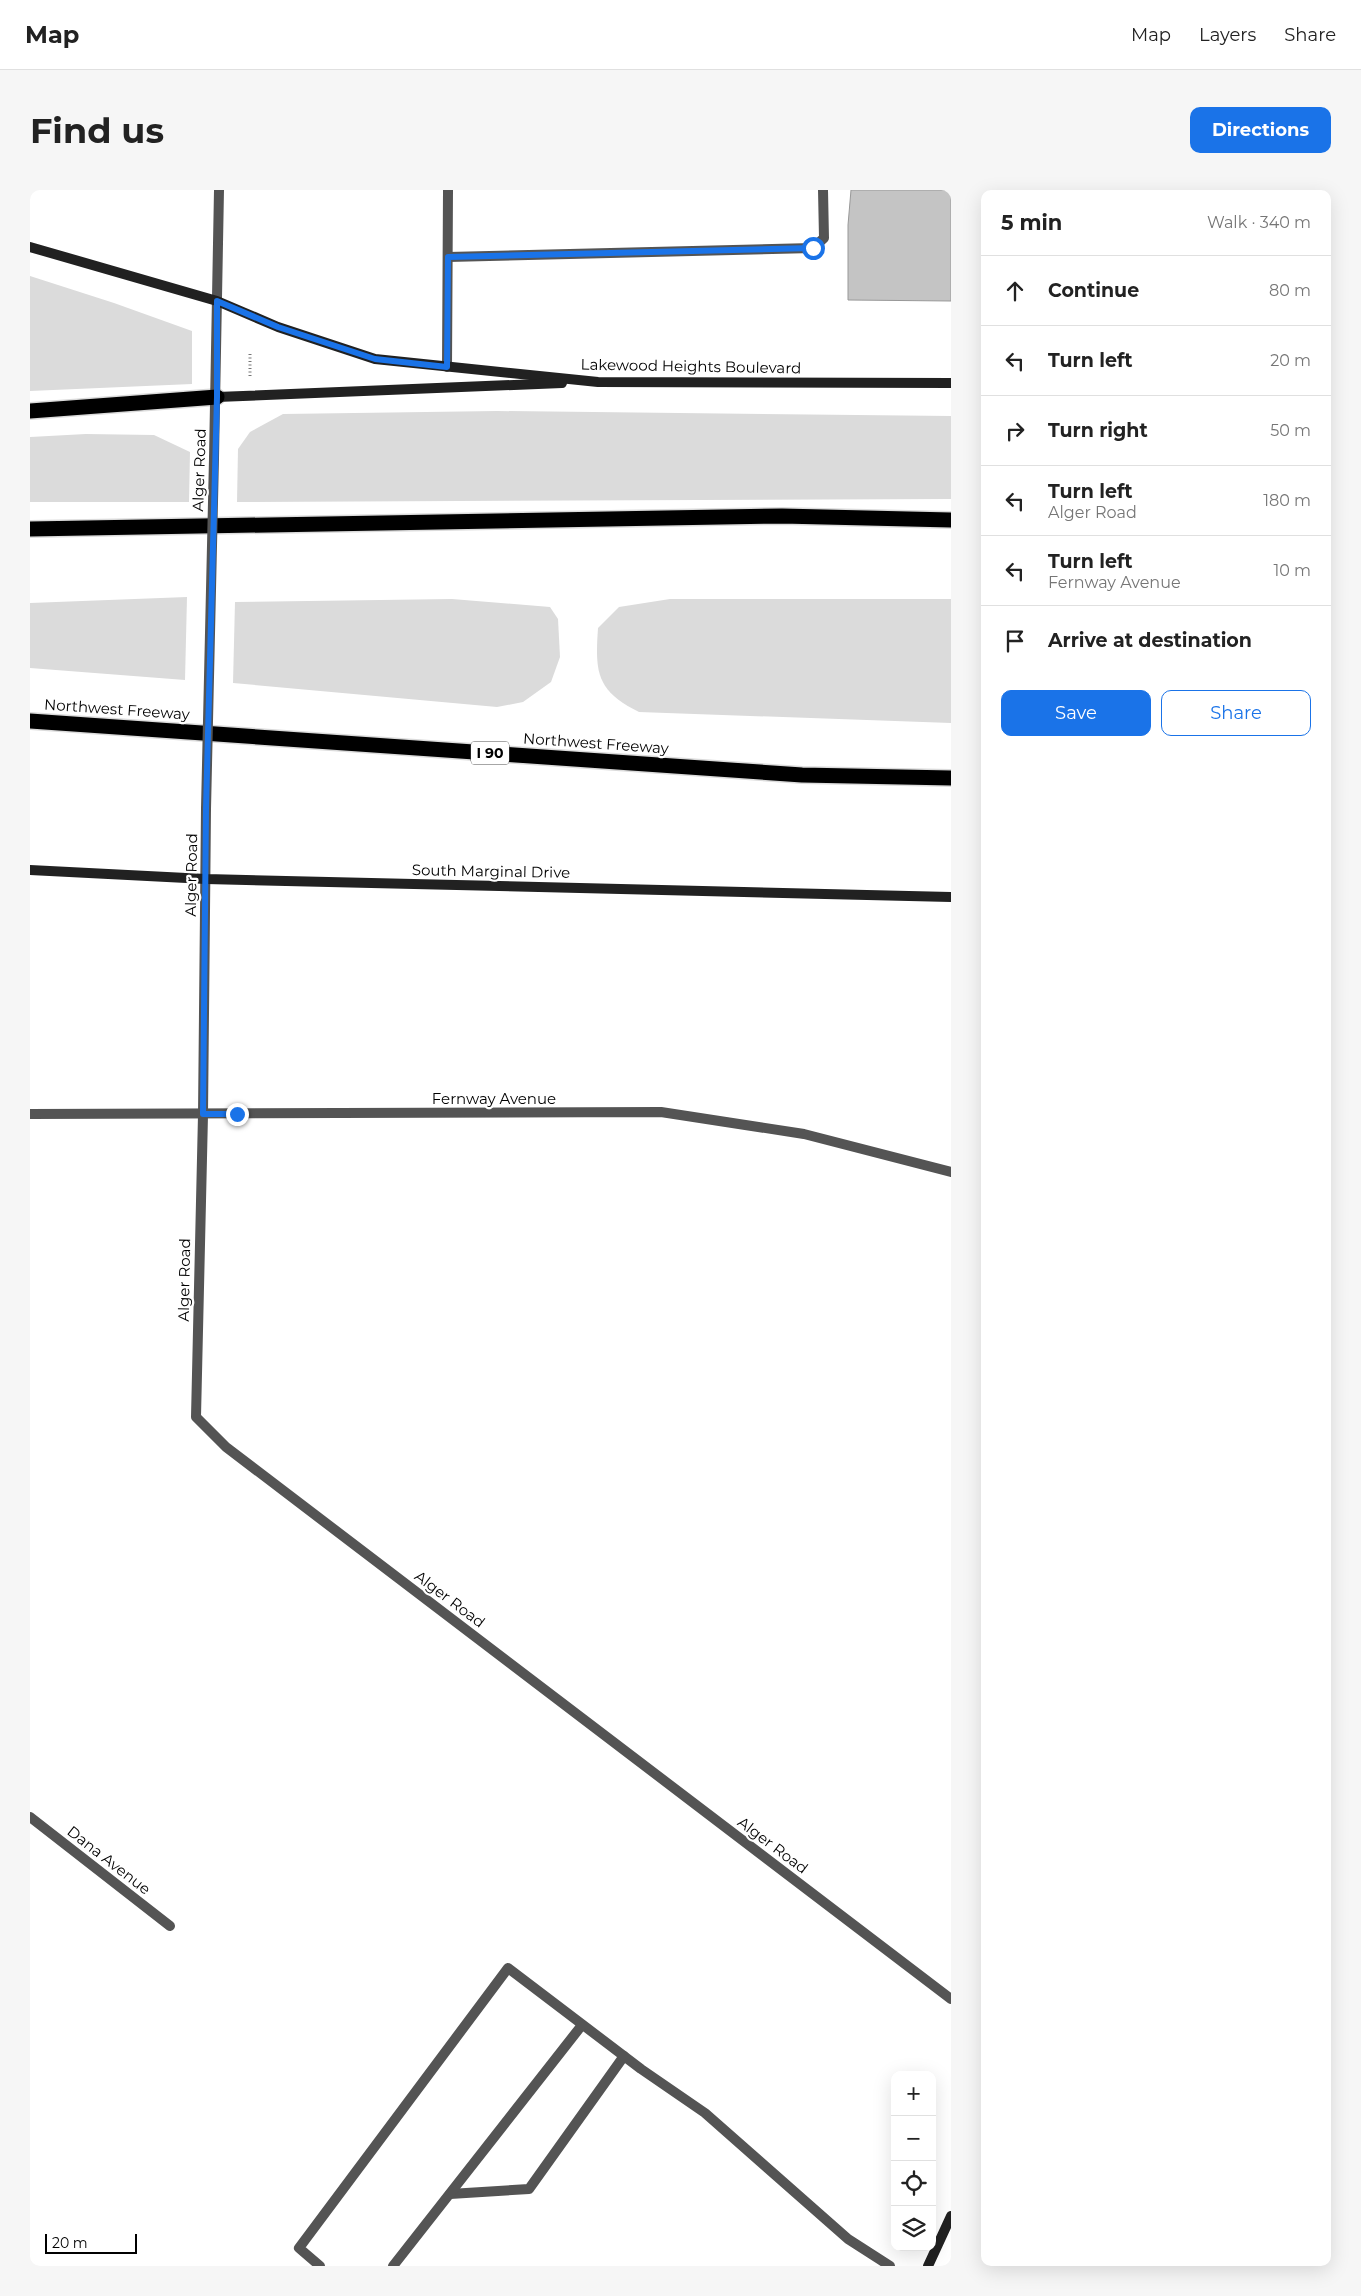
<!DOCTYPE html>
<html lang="en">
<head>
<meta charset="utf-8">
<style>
	:root { --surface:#fff; --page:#f6f6f6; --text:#222; --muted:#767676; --line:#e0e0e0; --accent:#1a73e8 }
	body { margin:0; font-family:Montserrat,sans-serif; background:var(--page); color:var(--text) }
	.controls { position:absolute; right:15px; bottom:15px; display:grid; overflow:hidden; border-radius:10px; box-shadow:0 5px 20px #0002 }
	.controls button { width:45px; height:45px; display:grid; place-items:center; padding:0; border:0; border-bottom:1px solid var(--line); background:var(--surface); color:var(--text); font:25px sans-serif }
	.scale { position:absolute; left:15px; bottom:12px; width:92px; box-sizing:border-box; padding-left:5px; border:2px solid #000; border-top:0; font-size:14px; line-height:18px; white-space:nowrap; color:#000; -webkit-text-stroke:4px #fff; paint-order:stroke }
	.stop { position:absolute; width:15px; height:15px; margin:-11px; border:4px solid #1a73e8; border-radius:50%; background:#fff }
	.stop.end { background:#1a73e8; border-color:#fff; box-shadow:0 1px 5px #0008 }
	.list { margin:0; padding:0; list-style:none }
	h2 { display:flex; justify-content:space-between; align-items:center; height:65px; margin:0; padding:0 20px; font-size:21px }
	h2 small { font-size:16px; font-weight:400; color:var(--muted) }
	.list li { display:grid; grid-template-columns:32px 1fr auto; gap:15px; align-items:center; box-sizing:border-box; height:70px; padding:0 20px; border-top:1px solid var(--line) }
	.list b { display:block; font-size:19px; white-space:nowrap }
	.list p { margin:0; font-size:16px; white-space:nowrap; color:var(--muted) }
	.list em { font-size:16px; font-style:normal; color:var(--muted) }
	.actions { display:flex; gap:10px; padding:15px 20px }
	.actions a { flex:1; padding:11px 0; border:1px solid var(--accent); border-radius:10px; text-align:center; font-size:18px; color:var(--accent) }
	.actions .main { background:var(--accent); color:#fff }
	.icon { flex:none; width:28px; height:28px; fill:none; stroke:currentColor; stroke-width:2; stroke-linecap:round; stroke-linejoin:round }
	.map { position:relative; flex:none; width:921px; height:2076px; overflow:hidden; border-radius:10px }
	header { display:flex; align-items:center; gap:30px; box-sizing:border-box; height:70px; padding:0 25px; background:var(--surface); border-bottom:1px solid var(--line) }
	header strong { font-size:24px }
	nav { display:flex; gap:28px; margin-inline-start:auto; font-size:18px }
	.intro { display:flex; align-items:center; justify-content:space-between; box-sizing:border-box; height:120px; padding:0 30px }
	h1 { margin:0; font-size:35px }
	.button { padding:12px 22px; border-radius:10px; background:var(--accent); color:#fff; font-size:18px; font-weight:700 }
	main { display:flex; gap:30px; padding:0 30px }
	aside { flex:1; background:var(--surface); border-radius:10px; box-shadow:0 5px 20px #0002 }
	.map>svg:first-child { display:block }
</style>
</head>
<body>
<header>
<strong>Map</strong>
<nav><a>Map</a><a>Layers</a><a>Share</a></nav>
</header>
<div class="intro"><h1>Find us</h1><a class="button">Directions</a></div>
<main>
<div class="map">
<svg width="921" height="2076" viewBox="0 0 921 2076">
	<rect width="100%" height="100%" fill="#fff"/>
	<!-- green -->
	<g fill="#dbdbdb">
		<polygon points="0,86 84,113 162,141 162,194 0,201"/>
		<polygon points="467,221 921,226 921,309 207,312 208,259 220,242 253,224"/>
		<polygon points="56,244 124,245 160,262 159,312 0,312 0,247"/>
		<polygon points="157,407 155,490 0,478 0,413"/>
		<polygon points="422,409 520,417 528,429 530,467 521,492 493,512 467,517 203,493 205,412"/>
		<path d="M640 409H921V533L609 522C566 501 565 482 568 438L589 417Z"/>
	</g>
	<!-- building -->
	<polygon fill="#c4c4c4" stroke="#989898" points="821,0 921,0 921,111 818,110 818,35"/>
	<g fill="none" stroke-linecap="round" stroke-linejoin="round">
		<!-- highway casing -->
		<g stroke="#dbdbdb" stroke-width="18">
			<g id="highway">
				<polyline points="0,221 187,207"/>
				<polyline points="0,339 752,326 921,330"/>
				<polyline points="0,531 772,585 921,588"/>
			</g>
		</g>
		<!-- path -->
		<polyline stroke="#767676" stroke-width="3" stroke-dasharray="1 2.5" stroke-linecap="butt" points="220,164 220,186"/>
		<!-- lane -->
		<g stroke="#545454" stroke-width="10">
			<polyline points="418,67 783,58 794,48 793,0"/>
			<polyline points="417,177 418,0"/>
			<polyline points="420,2004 499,1999 594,1866"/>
			<polyline points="290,2076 269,2058 478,1778 611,1879 675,1923 818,2049 860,2076"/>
			<polyline points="363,2076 552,1835"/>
		</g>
		<!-- street -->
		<g stroke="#545454" stroke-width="10">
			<polyline points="184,268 189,0"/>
			<polyline points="176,619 173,925 166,1227 196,1257 921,1809"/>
			<polyline points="0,924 631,922 774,944 921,982"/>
			<polyline points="0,1627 140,1736"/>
		</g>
		<!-- secondary -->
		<g stroke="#212121" stroke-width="10">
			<polyline points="0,57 187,111 248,137 345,169 568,192 921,193"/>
			<polyline points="187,207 532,193"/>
			<polyline points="0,680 176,689 921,707"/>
			<polyline points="898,2076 921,2026"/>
		</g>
		<!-- highway -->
		<use href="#highway" stroke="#000" stroke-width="15"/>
		<!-- street-bridge -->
		<polyline stroke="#545454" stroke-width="10" points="176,619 184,268"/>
	</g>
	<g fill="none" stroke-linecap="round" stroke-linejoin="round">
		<!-- route -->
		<polyline stroke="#1a73e8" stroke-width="6" points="207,924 173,924 176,619 187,207 187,111 248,137 345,169 417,177 418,67 783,58"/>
	</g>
	<g text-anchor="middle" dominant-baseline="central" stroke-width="4.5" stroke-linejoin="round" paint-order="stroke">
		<!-- shield labels -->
		<rect fill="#fff" stroke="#4c4c4c" stroke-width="1" x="441" y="551.5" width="38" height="23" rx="4"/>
		<g font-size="14" font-weight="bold" fill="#000">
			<text x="460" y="563">I 90</text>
		</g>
		<!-- street labels -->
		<g font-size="15" fill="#000" stroke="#fff">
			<text transform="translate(661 176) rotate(1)">Lakewood Heights Boulevard</text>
			<text transform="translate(169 280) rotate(-88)">Alger Road</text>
			<text transform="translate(87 519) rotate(4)">Northwest Freeway</text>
			<text transform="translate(566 553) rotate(4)">Northwest Freeway</text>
			<text transform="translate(461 681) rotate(1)">South Marginal Drive</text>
			<text transform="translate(161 685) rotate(-89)">Alger Road</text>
			<text x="464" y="908">Fernway Avenue</text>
			<text transform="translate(154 1090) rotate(-89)">Alger Road</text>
			<text transform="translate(420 1409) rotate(37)">Alger Road</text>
			<text transform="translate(743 1655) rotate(37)">Alger Road</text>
			<text transform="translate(79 1670) rotate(38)">Dana Avenue</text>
		</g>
	</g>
</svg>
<div class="controls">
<button>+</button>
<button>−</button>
<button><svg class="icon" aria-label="locate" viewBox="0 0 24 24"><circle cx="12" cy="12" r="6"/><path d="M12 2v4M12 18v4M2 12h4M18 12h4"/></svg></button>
<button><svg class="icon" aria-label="layers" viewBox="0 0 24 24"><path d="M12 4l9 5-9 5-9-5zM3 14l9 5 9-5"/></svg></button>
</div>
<div class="scale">20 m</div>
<div class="stop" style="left:783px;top:58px"></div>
<div class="stop end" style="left:207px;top:924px"></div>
</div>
<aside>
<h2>5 min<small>Walk · 340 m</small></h2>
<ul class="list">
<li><svg class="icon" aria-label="ahead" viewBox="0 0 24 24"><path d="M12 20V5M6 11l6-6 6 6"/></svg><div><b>Continue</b></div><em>80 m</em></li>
<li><svg class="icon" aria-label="left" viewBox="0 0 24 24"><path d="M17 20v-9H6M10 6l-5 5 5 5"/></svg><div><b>Turn left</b></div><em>20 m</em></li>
<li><svg class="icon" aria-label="right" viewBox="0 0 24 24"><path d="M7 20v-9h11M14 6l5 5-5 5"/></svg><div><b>Turn right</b></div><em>50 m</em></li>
<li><svg class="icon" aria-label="left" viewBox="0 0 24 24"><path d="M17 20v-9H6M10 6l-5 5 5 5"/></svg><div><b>Turn left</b><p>Alger Road</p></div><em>180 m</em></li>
<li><svg class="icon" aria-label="left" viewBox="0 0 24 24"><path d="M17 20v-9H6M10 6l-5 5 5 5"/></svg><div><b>Turn left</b><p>Fernway Avenue</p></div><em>10 m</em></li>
<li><svg class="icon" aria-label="arrive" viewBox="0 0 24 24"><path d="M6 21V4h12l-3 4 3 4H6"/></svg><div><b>Arrive at destination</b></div></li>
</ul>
<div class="actions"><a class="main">Save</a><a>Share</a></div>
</aside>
</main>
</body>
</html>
